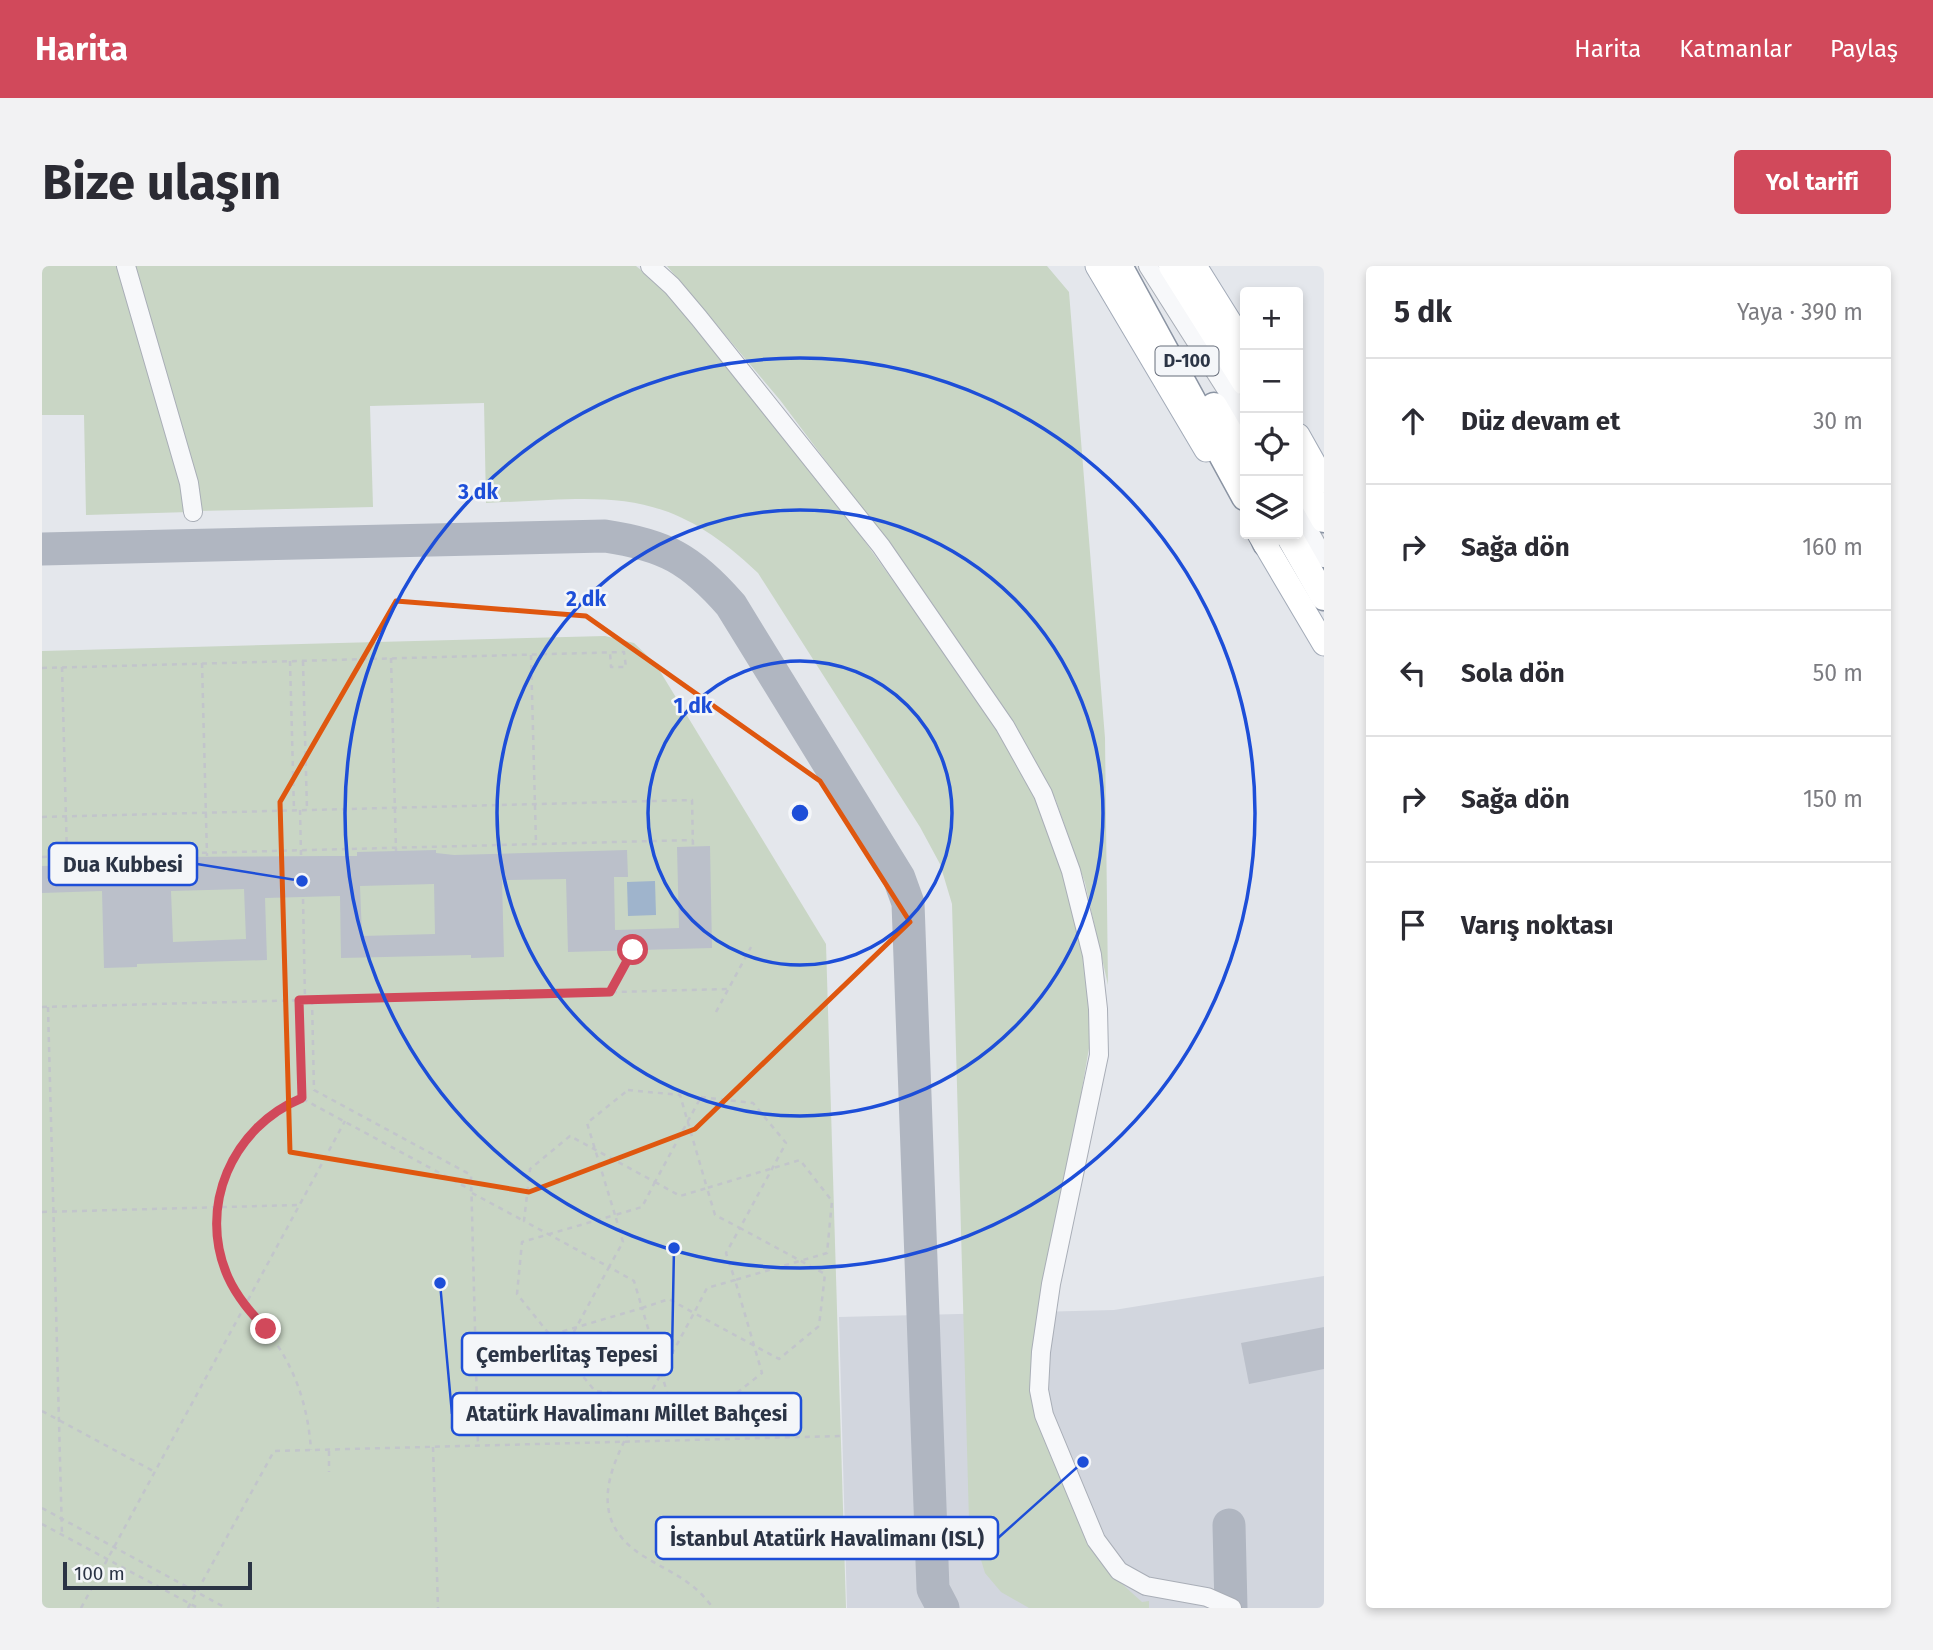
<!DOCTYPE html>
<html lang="tr">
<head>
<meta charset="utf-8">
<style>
	:root { --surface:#fff; --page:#f2f2f3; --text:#2b2b33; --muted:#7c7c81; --line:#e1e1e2; --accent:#d1495b }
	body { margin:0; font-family:"Fira Sans",sans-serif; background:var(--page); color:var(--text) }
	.controls { position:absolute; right:21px; top:21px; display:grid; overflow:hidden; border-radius:7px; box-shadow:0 4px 10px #0003 }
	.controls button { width:63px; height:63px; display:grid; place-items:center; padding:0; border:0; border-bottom:2px solid var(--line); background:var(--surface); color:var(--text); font:35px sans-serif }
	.scale { position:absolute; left:21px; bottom:18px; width:189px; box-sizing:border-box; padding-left:7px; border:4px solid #2b3445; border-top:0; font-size:19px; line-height:24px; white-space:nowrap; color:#2b3445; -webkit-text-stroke:5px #f4f6f9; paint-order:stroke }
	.stop { position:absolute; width:21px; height:21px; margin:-16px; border:5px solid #d1495b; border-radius:50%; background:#fff }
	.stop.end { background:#d1495b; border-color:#fff; box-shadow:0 2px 7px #0008 }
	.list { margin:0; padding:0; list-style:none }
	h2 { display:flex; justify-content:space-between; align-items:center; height:91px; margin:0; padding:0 28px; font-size:30px }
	h2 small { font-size:23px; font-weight:400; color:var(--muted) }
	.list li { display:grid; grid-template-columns:46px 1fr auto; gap:21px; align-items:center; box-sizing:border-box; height:126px; padding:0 28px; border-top:2px solid var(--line) }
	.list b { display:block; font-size:26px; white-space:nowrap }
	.list em { font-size:23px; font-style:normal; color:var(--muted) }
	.icon { flex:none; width:38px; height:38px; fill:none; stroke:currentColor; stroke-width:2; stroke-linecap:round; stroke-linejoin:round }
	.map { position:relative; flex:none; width:1282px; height:1342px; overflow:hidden; border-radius:7px }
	header { display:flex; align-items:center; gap:42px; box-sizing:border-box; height:98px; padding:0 35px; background:var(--accent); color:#fff }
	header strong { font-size:33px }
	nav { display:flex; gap:38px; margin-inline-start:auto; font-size:24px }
	.intro { display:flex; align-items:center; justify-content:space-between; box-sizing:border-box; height:168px; padding:0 42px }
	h1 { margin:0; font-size:49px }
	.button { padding:18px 32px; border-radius:7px; background:var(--accent); color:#fff; font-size:24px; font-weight:700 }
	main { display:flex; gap:42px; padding:0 42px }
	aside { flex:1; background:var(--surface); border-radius:7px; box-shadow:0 4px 10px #0003 }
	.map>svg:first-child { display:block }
</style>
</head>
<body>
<header>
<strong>Harita</strong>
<nav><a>Harita</a><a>Katmanlar</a><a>Paylaş</a></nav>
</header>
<div class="intro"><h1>Bize ulaşın</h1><a class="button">Yol tarifi</a></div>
<main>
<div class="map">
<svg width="1282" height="1342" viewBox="0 0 1282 1342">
	<rect width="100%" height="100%" fill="#e4e7ec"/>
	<!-- built -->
	<polygon fill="#d2d6de" points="1282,1010 1282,1342 805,1342 797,1051 1072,1044"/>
	<!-- green -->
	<g fill="#c9d6c5">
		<polygon points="0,0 80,0 148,246 44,249 42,149 0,149"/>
		<path d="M88 0H594L633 32 789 228 958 465 994 530 1015 588 1047 713 1051 759 991 1107 1068 1307 1100 1336 1107 1335V1342H987L959 1326 943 1307 927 1255 910 638 898 598 878 561 716 307C622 217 565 232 444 237L442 137 328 140 331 241 155 245Z"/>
		<polygon points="625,0 1005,0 1027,26 1063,472 1066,719 1043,617 1013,532 953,431 886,331 738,134"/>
		<polygon points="563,370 592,377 613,397 784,678 804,1342 0,1342 0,385"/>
	</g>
	<!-- water -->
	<polygon fill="#9fb4cc" points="613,615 614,649 586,650 585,616"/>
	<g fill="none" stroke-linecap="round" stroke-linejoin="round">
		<!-- taxiway -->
		<g stroke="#b0b6c1" stroke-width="33">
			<path d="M0 283 563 270C623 279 649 293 689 339L857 612 866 637 891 1323 901 1342"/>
			<polyline points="1187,1259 1189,1342"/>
		</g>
	</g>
	<!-- building -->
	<g fill="#bbc0ca" fill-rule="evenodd">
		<path d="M668 580 670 682 526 686 524 613 460 614 462 691 429 692V689L299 692 298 630 223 632 225 694 95 698V701L62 702 60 625 0 627V600L107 597 125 595V591L288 590H315V586L394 584V587L412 589 585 584 586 611H572L573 664 637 662 635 581ZM392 618 393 668 320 670 318 620ZM202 623 204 673 131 676 129 625Z"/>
		<polygon points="1282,1061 1282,1103 1207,1118 1199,1077"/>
	</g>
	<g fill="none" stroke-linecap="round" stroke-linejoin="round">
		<!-- minor casing -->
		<g stroke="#a9aeb7" stroke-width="20">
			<g id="minor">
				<polyline points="84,0 147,217 151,246"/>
				<polyline points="608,0 630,20 657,52 839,280 963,460 1001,528 1029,605 1050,689 1056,743 1057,789 1009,1018 999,1086 997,1124 1002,1149 1054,1274 1077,1305 1104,1320 1165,1331 1190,1342"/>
				<polyline points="1106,0 1203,153"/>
				<polyline points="1256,245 1282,292"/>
			</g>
		</g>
		<!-- major casing -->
		<g stroke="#a3abb8" stroke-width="25">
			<g id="major">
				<polyline points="1055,0 1164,184"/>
				<polyline points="1153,0 1203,80"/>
				<polyline points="1256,169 1282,215"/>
				<polyline points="1217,268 1282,378"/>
			</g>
		</g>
		<!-- highway casing -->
		<g stroke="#8b94a3" stroke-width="29">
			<g id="highway">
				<polyline points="1077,0 1203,231"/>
				<polyline points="1130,0 1203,116"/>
				<polyline points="1172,140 1203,193"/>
				<polyline points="1256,207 1282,253"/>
				<polyline points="1220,268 1224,277"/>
				<polyline points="1246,268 1282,331"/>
			</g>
		</g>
		<!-- path -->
		<g stroke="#c2c5cb" stroke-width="2.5" stroke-dasharray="5 5" stroke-linecap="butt">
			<polyline points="489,389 494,578"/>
			<polyline points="349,392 354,585"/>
			<polyline points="248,395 252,544"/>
			<polyline points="261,395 265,544"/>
			<polyline points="160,397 165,590"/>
			<polyline points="20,401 25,591"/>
			<polyline points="0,402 582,386 584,401 569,401 568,386"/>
			<polyline points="258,544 259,589"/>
			<polyline points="0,551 650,534 651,581"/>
			<polyline points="0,591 651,574"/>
			<polyline points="261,633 263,734"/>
			<polyline points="569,724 591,684"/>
			<polyline points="257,734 259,832 429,924"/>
			<polyline points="270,734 272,824 429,909 436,1179"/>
			<polyline points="0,741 686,723"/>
			<polyline points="6,741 20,1269"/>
			<polyline points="674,746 709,681"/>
			<polygon points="586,824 638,829 665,922 758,894 790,935 785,987 693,1014 720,1107 681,1138 627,1133 600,1042 508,1069 475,1028 480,976 573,949 545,857"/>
			<polygon points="659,831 711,837 744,877 698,962 783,1008 777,1060 737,1093 652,1047 607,1130 553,1125 521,1086 567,1001 482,955 488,903 528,870 613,916"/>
			<path d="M259 832C191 862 156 939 185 1009 195 1031 211 1047 225 1065 253 1100 266 1140 269 1184"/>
			<polygon points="613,916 638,930 665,922 673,949 698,962 684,987 693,1014 665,1022 652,1047 627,1033 600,1042 592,1015 567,1001 581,976 573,949 600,941"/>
			<polyline points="430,927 482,955"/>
			<polyline points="0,946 256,939"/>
			<path d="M606 1131C579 1182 532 1248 603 1291 629 1307 652 1315 671 1342"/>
			<polyline points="0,1145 113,1206"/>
			<polyline points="391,1181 396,1342"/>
			<polyline points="287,1185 287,1206"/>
			<polyline points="0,1242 184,1342"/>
			<polyline points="0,1258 156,1342"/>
			<polyline points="39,1342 303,855"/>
			<polyline points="146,1342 232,1185 799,1170"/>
		</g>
		<!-- minor -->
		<use href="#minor" stroke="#f7f8fa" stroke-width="18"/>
		<!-- major -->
		<use href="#major" stroke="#fff" stroke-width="23"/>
		<!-- highway -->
		<use href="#highway" stroke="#fff" stroke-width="26"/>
	</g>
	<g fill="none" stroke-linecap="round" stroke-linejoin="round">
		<!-- route -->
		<path stroke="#d1495b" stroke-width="9" d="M224 1063C209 1047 195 1031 186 1011 155 941 190 861 260 832L257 734 568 726 591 684"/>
	</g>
	<!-- marked area -->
	<path fill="none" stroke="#df570f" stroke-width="5" stroke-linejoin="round" d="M354 335 544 350 778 515 868 656 653 863 487 926 248 886 238 536Z"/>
	<!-- distance rings -->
	<g fill="none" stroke="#1d4ed8" stroke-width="3.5">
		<circle cx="758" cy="547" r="152"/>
		<circle cx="758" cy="547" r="303"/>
		<circle cx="758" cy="547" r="455"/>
	</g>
	<g text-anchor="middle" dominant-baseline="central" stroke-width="5" stroke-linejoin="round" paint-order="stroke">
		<!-- shield labels -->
		<rect fill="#f4f6f9" stroke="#676e7b" stroke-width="2" x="1113.5" y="80.5" width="63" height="29" rx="5"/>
		<g font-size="18" font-weight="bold" fill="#2b3445">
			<text x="1145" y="95">D-100</text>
		</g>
	</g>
	<circle cx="758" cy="547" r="10" fill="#1d4ed8" stroke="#f4f6f9" stroke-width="3.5"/>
	<g font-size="21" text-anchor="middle" font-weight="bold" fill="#1d4ed8" stroke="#f4f6f9" stroke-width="5" stroke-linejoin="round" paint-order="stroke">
		<text x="436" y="233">3 dk</text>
		<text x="544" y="340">2 dk</text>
		<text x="651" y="447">1 dk</text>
	</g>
	<!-- callouts -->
	<path fill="none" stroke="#1d4ed8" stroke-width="2.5" d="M260 615L155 598M632 982L630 1088M398 1017L410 1148M1041 1196L956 1272"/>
	<g fill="#1d4ed8" stroke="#f4f6f9" stroke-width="2.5">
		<circle cx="260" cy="615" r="7"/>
		<circle cx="632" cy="982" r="7"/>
		<circle cx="398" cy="1017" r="7"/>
		<circle cx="1041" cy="1196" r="7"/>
	</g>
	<g fill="#f4f6f9" stroke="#1d4ed8" stroke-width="2.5">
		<rect x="7" y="577" width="148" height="42" rx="7"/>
		<rect x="420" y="1067" width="210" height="42" rx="7"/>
		<rect x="410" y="1127" width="349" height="42" rx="7"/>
		<rect x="614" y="1251" width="342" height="42" rx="7"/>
	</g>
	<g font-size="21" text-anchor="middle" font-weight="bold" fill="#2b3445">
		<text x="81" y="606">Dua Kubbesi</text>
		<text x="525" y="1096">Çemberlitaş Tepesi</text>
		<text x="585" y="1155">Atatürk Havalimanı Millet Bahçesi</text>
		<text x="785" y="1280">İstanbul Atatürk Havalimanı (ISL)</text>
	</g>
</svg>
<div class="controls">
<button>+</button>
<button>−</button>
<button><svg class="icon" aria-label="locate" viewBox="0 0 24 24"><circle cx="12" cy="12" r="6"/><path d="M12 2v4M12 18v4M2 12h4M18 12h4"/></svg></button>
<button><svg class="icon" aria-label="layers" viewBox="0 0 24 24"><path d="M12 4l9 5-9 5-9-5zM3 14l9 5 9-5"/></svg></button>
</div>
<div class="scale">100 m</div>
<div class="stop" style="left:591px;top:684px"></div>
<div class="stop end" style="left:224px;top:1063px"></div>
</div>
<aside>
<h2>5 dk<small>Yaya · 390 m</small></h2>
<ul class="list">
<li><svg class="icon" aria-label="ahead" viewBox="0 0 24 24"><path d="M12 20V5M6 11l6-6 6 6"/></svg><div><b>Düz devam et</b></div><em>30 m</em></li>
<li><svg class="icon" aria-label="right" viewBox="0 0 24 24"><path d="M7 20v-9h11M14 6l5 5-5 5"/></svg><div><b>Sağa dön</b></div><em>160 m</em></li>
<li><svg class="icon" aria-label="left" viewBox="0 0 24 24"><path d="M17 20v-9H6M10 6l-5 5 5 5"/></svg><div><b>Sola dön</b></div><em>50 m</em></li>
<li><svg class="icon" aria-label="right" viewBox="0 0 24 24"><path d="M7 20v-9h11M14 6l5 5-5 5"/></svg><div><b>Sağa dön</b></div><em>150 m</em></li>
<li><svg class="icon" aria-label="arrive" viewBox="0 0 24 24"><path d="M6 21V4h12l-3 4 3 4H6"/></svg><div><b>Varış noktası</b></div></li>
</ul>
</aside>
</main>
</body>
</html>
